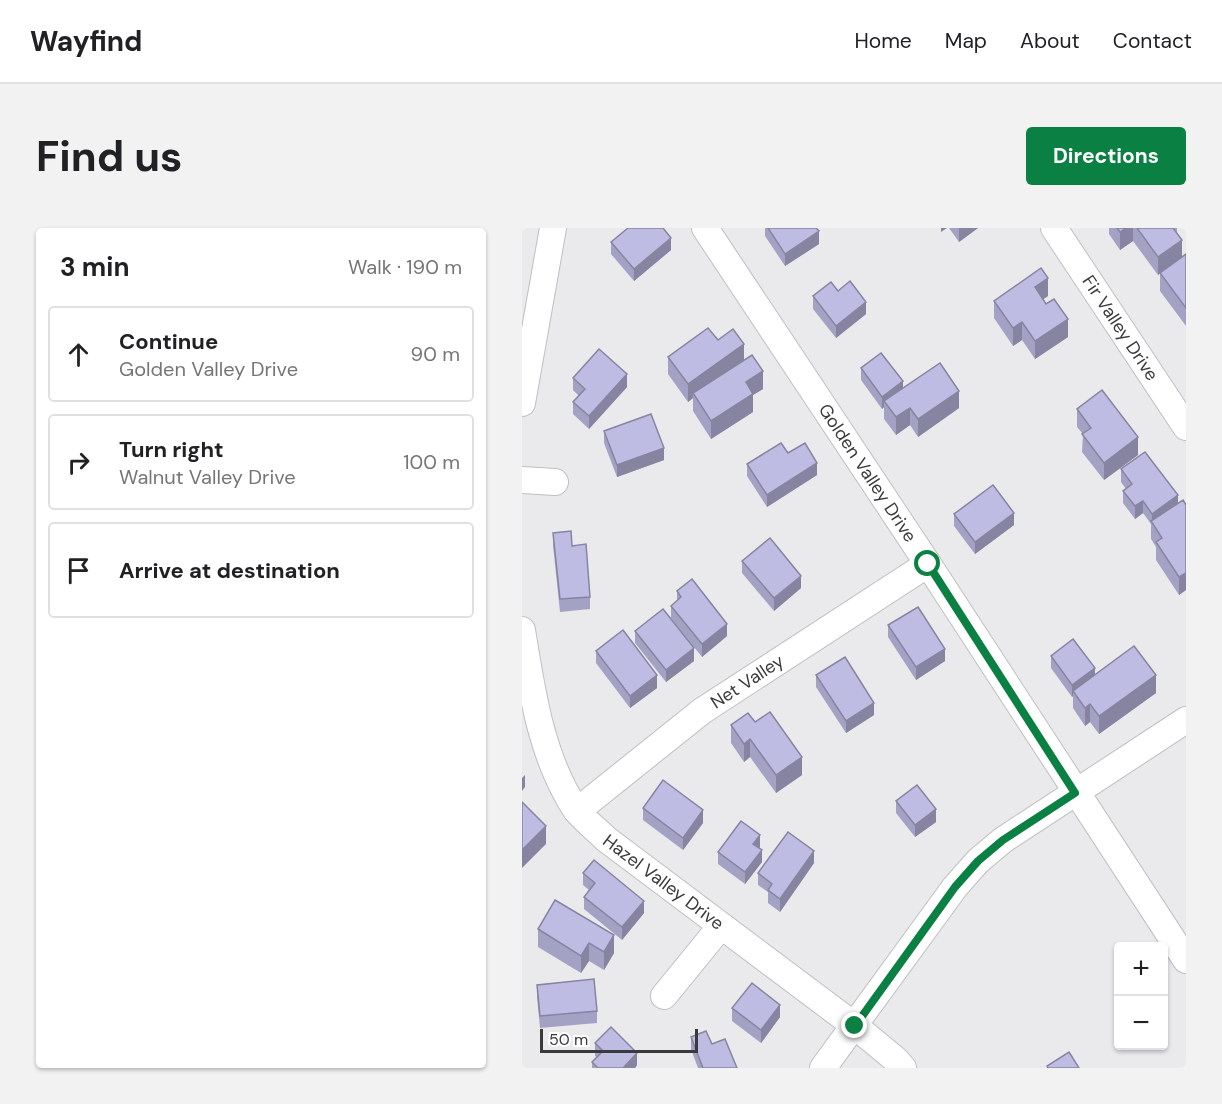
<!DOCTYPE html>
<html lang="en">
<head>
<meta charset="utf-8">
<style>
	:root { --surface:#fff; --page:#f2f2f2; --text:#202124; --muted:#757577; --line:#e0e0e0; --accent:#0b8043 }
	body { margin:0; font-family:"DM Sans",sans-serif; background:var(--page); color:var(--text) }
	.controls { position:absolute; right:18px; bottom:18px; display:grid; overflow:hidden; border-radius:6px; box-shadow:0 2px 4px #0004 }
	.controls button { width:54px; height:54px; display:grid; place-items:center; padding:0; border:0; border-bottom:2px solid var(--line); background:var(--surface); color:var(--text); font:30px sans-serif }
	.scale { position:absolute; left:18px; bottom:15px; width:158px; box-sizing:border-box; padding-left:6px; border:3px solid #3a3a3c; border-top:0; font-size:16px; line-height:21px; white-space:nowrap; color:#3a3a3c; -webkit-text-stroke:4px #fff; paint-order:stroke }
	.stop { position:absolute; width:18px; height:18px; margin:-14px; border:4px solid #0b8043; border-radius:50%; background:#fff }
	.stop.end { background:#0b8043; border-color:#fff; box-shadow:0 2px 6px #0008 }
	.list { margin:0; padding:0; list-style:none }
	h2 { display:flex; justify-content:space-between; align-items:center; height:78px; margin:0; padding:0 24px; font-size:26px }
	h2 small { font-size:20px; font-weight:400; color:var(--muted) }
	.list li { display:grid; grid-template-columns:39px 1fr auto; gap:18px; align-items:center; box-sizing:border-box; height:96px; margin:0 12px 12px; padding:0 12px; border:2px solid var(--line); border-radius:6px }
	.list b { display:block; font-size:22px; white-space:nowrap }
	.list p { margin:0; font-size:20px; white-space:nowrap; color:var(--muted) }
	.list em { font-size:20px; font-style:normal; color:var(--muted) }
	.icon { flex:none; width:33px; height:33px; fill:none; stroke:currentColor; stroke-width:2; stroke-linecap:round; stroke-linejoin:round }
	.map { position:relative; flex:none; width:664px; height:840px; overflow:hidden; border-radius:6px }
	header { display:flex; align-items:center; gap:36px; box-sizing:border-box; height:84px; padding:0 30px; background:var(--surface); border-bottom:2px solid var(--line) }
	header strong { font-size:28px }
	nav { display:flex; gap:33px; margin-inline-start:auto; font-size:21px }
	.intro { display:flex; align-items:center; justify-content:space-between; box-sizing:border-box; height:144px; padding:0 36px }
	h1 { margin:0; font-size:42px }
	.button { padding:15px 27px; border-radius:6px; background:var(--accent); color:#fff; font-size:21px; font-weight:700 }
	main { display:flex; gap:36px; padding:0 36px }
	aside { flex:1; background:var(--surface); border-radius:6px; box-shadow:0 2px 4px #0004 }
	.map>svg:first-child { display:block }
</style>
</head>
<body>
<header>
<strong>Wayfind</strong>
<nav><a>Home</a><a>Map</a><a>About</a><a>Contact</a></nav>
</header>
<div class="intro"><h1>Find us</h1><a class="button">Directions</a></div>
<main>
<aside>
<h2>3 min<small>Walk · 190 m</small></h2>
<ul class="list">
<li><svg class="icon" aria-label="ahead" viewBox="0 0 24 24"><path d="M12 20V5M6 11l6-6 6 6"/></svg><div><b>Continue</b><p>Golden Valley Drive</p></div><em>90 m</em></li>
<li><svg class="icon" aria-label="right" viewBox="0 0 24 24"><path d="M7 20v-9h11M14 6l5 5-5 5"/></svg><div><b>Turn right</b><p>Walnut Valley Drive</p></div><em>100 m</em></li>
<li><svg class="icon" aria-label="arrive" viewBox="0 0 24 24"><path d="M6 21V4h12l-3 4 3 4H6"/></svg><div><b>Arrive at destination</b></div></li>
</ul>
</aside>
<div class="map">
<svg width="664" height="840" viewBox="0 0 664 840">
	<rect width="100%" height="100%" fill="#eaeaed"/>
	<g fill="none" stroke-linecap="round" stroke-linejoin="round">
		<!-- minor casing -->
		<g stroke="#bfbfc2" stroke-width="28">
			<g id="minor">
				<path id="s1" d="M183 0 406 336 664 732"/>
				<path id="s2" d="M532 0 664 199"/>
				<polyline points="0,175 31,0"/>
				<polyline points="0,252 33,254"/>
				<path id="s3" d="M0 402C10 464 19 529 54 582 62 592 75 602 84 611L333 798 373 831 381 840"/>
				<path id="s4" d="M55 583 180 483 406 336"/>
				<polyline points="142,768 199,698"/>
				<polyline points="301,840 433,659 456,633 481,612 664,492"/>
			</g>
		</g>
		<!-- minor -->
		<use href="#minor" stroke="#fff" stroke-width="26"/>
	</g>
	<!-- wall -->
	<g fill="#a4a2c4">
		<polygon points="243,0 294,0 297,16 263,38 243,8"/>
		<polygon points="427,0 456,0 437,14"/>
		<polygon points="587,0 655,0 655,5 660,29 664,26 664,98 638,63 638,45 636,47 611,13 598,22 587,6"/>
		<polygon points="89,14 149,22 112,53 89,26"/>
		<polygon points="316,63 344,86 314,110 291,81 291,68"/>
		<polygon points="526,68 521,71 546,109 513,131 500,112 491,118 472,90 472,73"/>
		<polygon points="196,112 222,132 241,161 231,167 231,184 189,211 171,183 171,170 166,174 146,146 146,129"/>
		<polygon points="339,140 381,161 437,180 396,209 388,197 374,207 362,191 362,179 360,181 339,152"/>
		<polygon points="51,150 105,159 67,201 51,186 51,174 57,168 51,162"/>
		<polygon points="555,181 616,227 582,252 560,224 561,206 555,199"/>
		<polygon points="82,203 142,232 95,249 82,215"/>
		<polygon points="266,225 295,247 245,279 225,248 225,236"/>
		<polygon points="599,241 656,276 664,277 664,362 657,367 634,332 634,319 629,311 629,296 621,285 613,291 601,275 601,263 604,261 599,254"/>
		<polygon points="432,286 492,297 453,326 432,298"/>
		<polygon points="31,305 50,318 68,369 68,381 38,384 31,317"/>
		<polygon points="220,333 279,360 252,383 220,345"/>
		<polygon points="155,363 205,408 180,429 149,390 149,378 155,373"/>
		<polygon points="366,397 423,433 394,452 366,409"/>
		<polygon points="113,403 172,433 144,454 113,415"/>
		<polygon points="74,423 135,460 108,480 74,435"/>
		<polygon points="529,428 573,447 634,465 577,506 568,494 563,498 551,480 551,468 550,469 529,440"/>
		<polygon points="294,447 352,487 324,505 294,459"/>
		<polygon points="233,494 280,547 254,565 228,529 222,534 209,515 209,497"/>
		<polygon points="374,573 414,594 393,609 374,585"/>
		<polygon points="121,580 181,595 161,622 121,592"/>
		<polygon points="238,619 237,620 240,634 223,656 196,636 196,624"/>
		<polygon points="292,635 258,684 246,675 246,664 236,657 236,645"/>
		<polygon points="61,645 122,685 100,712 62,681 62,669 67,662 61,657"/>
		<polygon points="33,672 92,725 82,742 67,733 59,745 16,719 16,701"/>
		<polygon points="15,757 75,783 75,795 18,800 15,769"/>
		<polygon points="210,780 258,789 239,815 210,793"/>
		<polygon points="169,809 190,816 215,840 176,840 169,821"/>
		<polygon points="73,815 115,837 113,840 70,840 70,834 75,829 73,828"/>
	</g>
	<!-- shaded-wall -->
	<g fill="#8684a0">
		<polygon points="419,0 425,0 419,4"/>
		<polygon points="437,0 456,0 437,14"/>
		<polygon points="604,0 611,0 611,13 598,22 598,4"/>
		<polygon points="297,3 297,16 263,38 263,26"/>
		<polygon points="149,10 149,22 112,53 112,41"/>
		<polygon points="660,12 660,29 636,47 636,29"/>
		<polygon points="526,50 526,68 513,77 513,59"/>
		<polygon points="344,74 344,86 314,110 314,98"/>
		<polygon points="546,91 546,109 513,131 513,113"/>
		<polygon points="500,94 500,112 491,118 491,100"/>
		<polygon points="222,116 222,134 171,165 171,170 166,174 166,156"/>
		<polygon points="241,143 241,161 231,167 231,184 189,211 189,193 224,154"/>
		<polygon points="105,146 105,159 67,201 67,188"/>
		<polygon points="381,153 381,166 362,173 362,179 360,181 360,169"/>
		<polygon points="437,163 437,180 396,209 396,191"/>
		<polygon points="388,180 388,197 374,207 374,189"/>
		<polygon points="616,209 616,227 582,252 582,235"/>
		<polygon points="142,220 142,232 95,249 95,237"/>
		<polygon points="295,235 295,247 245,279 245,267"/>
		<polygon points="656,267 656,279 630,296 630,286"/>
		<polygon points="621,273 621,285 613,291 613,278"/>
		<polygon points="492,285 492,297 453,326 453,314"/>
		<polygon points="664,345 664,362 657,367 657,349"/>
		<polygon points="279,348 279,360 252,383 252,370"/>
		<polygon points="205,396 205,408 180,429 180,416"/>
		<polygon points="172,420 172,433 144,454 144,442"/>
		<polygon points="423,421 423,433 394,452 394,439"/>
		<polygon points="573,440 573,452 551,463 551,468 550,469 550,457"/>
		<polygon points="135,447 135,460 108,480 108,468"/>
		<polygon points="634,447 634,465 577,506 577,488"/>
		<polygon points="352,475 352,487 324,505 324,493"/>
		<polygon points="568,476 568,494 563,498 563,480"/>
		<polygon points="228,511 228,529 222,534 222,516"/>
		<polygon points="280,529 280,547 254,565 254,547"/>
		<polygon points="3,547 3,559 0,563 0,550"/>
		<polygon points="414,581 414,594 393,609 393,597"/>
		<polygon points="181,582 181,595 161,622 161,610"/>
		<polygon points="24,598 24,616 0,640 0,622"/>
		<polygon points="238,607 238,619 231,628 231,616"/>
		<polygon points="240,622 240,634 223,656 223,644"/>
		<polygon points="292,623 292,635 258,684 258,671"/>
		<polygon points="122,673 122,685 100,712 100,699"/>
		<polygon points="92,707 92,725 82,742 82,724"/>
		<polygon points="67,715 67,733 59,745 59,728"/>
		<polygon points="258,777 258,789 239,815 239,802"/>
		<polygon points="115,825 115,837 113,840 101,840"/>
	</g>
	<!-- building -->
	<g fill="#bfbce4" stroke="#8684a0" stroke-width="1.5">
		<polygon points="106,0 141,0 149,10 112,41 89,14"/>
		<polygon points="246,0 294,0 297,3 263,26"/>
		<polygon points="595,0 604,0 598,4"/>
		<polygon points="615,0 651,0 660,12 636,29"/>
		<polygon points="664,26 664,80 638,45"/>
		<polygon points="519,40 526,50 513,59 524,76 532,71 546,91 513,113 500,94 491,100 472,73"/>
		<polygon points="328,53 344,74 314,98 291,68 309,54 316,63"/>
		<polygon points="186,100 196,112 211,101 222,116 166,156 146,129"/>
		<polygon points="77,121 105,146 67,188 51,174 63,161 51,150"/>
		<polygon points="359,125 381,153 360,169 339,140"/>
		<polygon points="230,127 241,143 224,154 231,166 189,193 171,165"/>
		<polygon points="418,135 437,163 396,191 388,180 374,189 362,173"/>
		<polygon points="580,162 616,209 582,235 560,206 569,200 555,181"/>
		<polygon points="129,186 142,220 95,237 82,203"/>
		<polygon points="259,215 266,225 283,215 295,235 245,267 225,236"/>
		<polygon points="623,224 656,267 630,286 621,273 613,278 601,263 610,256 599,241"/>
		<polygon points="471,257 492,285 453,314 432,286"/>
		<polygon points="661,272 664,277 664,345 657,349 634,314 640,310 629,293"/>
		<polygon points="49,303 50,318 64,316 68,369 38,371 31,305"/>
		<polygon points="248,310 279,348 252,370 220,333"/>
		<polygon points="170,351 205,396 180,416 149,378 159,369 155,363"/>
		<polygon points="396,379 423,421 394,439 366,397"/>
		<polygon points="141,381 172,420 144,442 113,403"/>
		<polygon points="101,402 135,447 108,468 74,423"/>
		<polygon points="551,411 573,440 550,457 529,428"/>
		<polygon points="612,418 634,447 577,488 568,476 563,480 551,463"/>
		<polygon points="323,429 352,475 324,493 294,447"/>
		<polygon points="248,484 280,529 254,547 228,511 222,516 209,497 226,485 233,494"/>
		<polygon points="141,552 181,582 161,610 121,580"/>
		<polygon points="395,557 414,581 393,597 374,573"/>
		<polygon points="0,574 24,598 0,622"/>
		<polygon points="219,593 238,607 231,616 240,622 223,644 196,624"/>
		<polygon points="266,604 292,623 258,671 246,662 250,656 236,645"/>
		<polygon points="72,632 122,673 100,699 62,669 73,655 61,645"/>
		<polygon points="33,672 92,707 82,724 67,715 59,728 16,701"/>
		<polygon points="72,751 75,783 18,788 15,757"/>
		<polygon points="230,755 258,777 239,802 210,780"/>
		<polygon points="89,799 115,825 101,840 76,840 70,834 81,823 73,815"/>
		<polygon points="184,803 190,816 203,811 215,840 181,840 169,809"/>
		<polygon points="547,824 557,840 526,840 525,838"/>
	</g>
	<g fill="none" stroke-linecap="round" stroke-linejoin="round">
		<!-- route -->
		<polyline stroke="#0b8043" stroke-width="8" points="333,798 433,659 456,633 481,612 553,565 406,336"/>
	</g>
	<g text-anchor="middle" dominant-baseline="central" stroke-width="5" stroke-linejoin="round" paint-order="stroke">
		<!-- street labels -->
		<g font-size="18" fill="#3a3a3c" stroke="#fff">
			<text stroke="none"><textPath href="#s2" startOffset="120">Fir Valley Drive</textPath></text>
			<text stroke="none"><textPath href="#s1" startOffset="294">Golden Valley Drive</textPath></text>
			<text stroke="none"><textPath href="#s4" startOffset="214">Net Valley</textPath></text>
			<text stroke="none"><textPath href="#s3" startOffset="303">Hazel Valley Drive</textPath></text>
		</g>
	</g>
</svg>
<div class="controls">
<button>+</button>
<button>−</button>
</div>
<div class="scale">50 m</div>
<div class="stop" style="left:406px;top:336px"></div>
<div class="stop end" style="left:333px;top:798px"></div>
</div>
</main>
</body>
</html>
